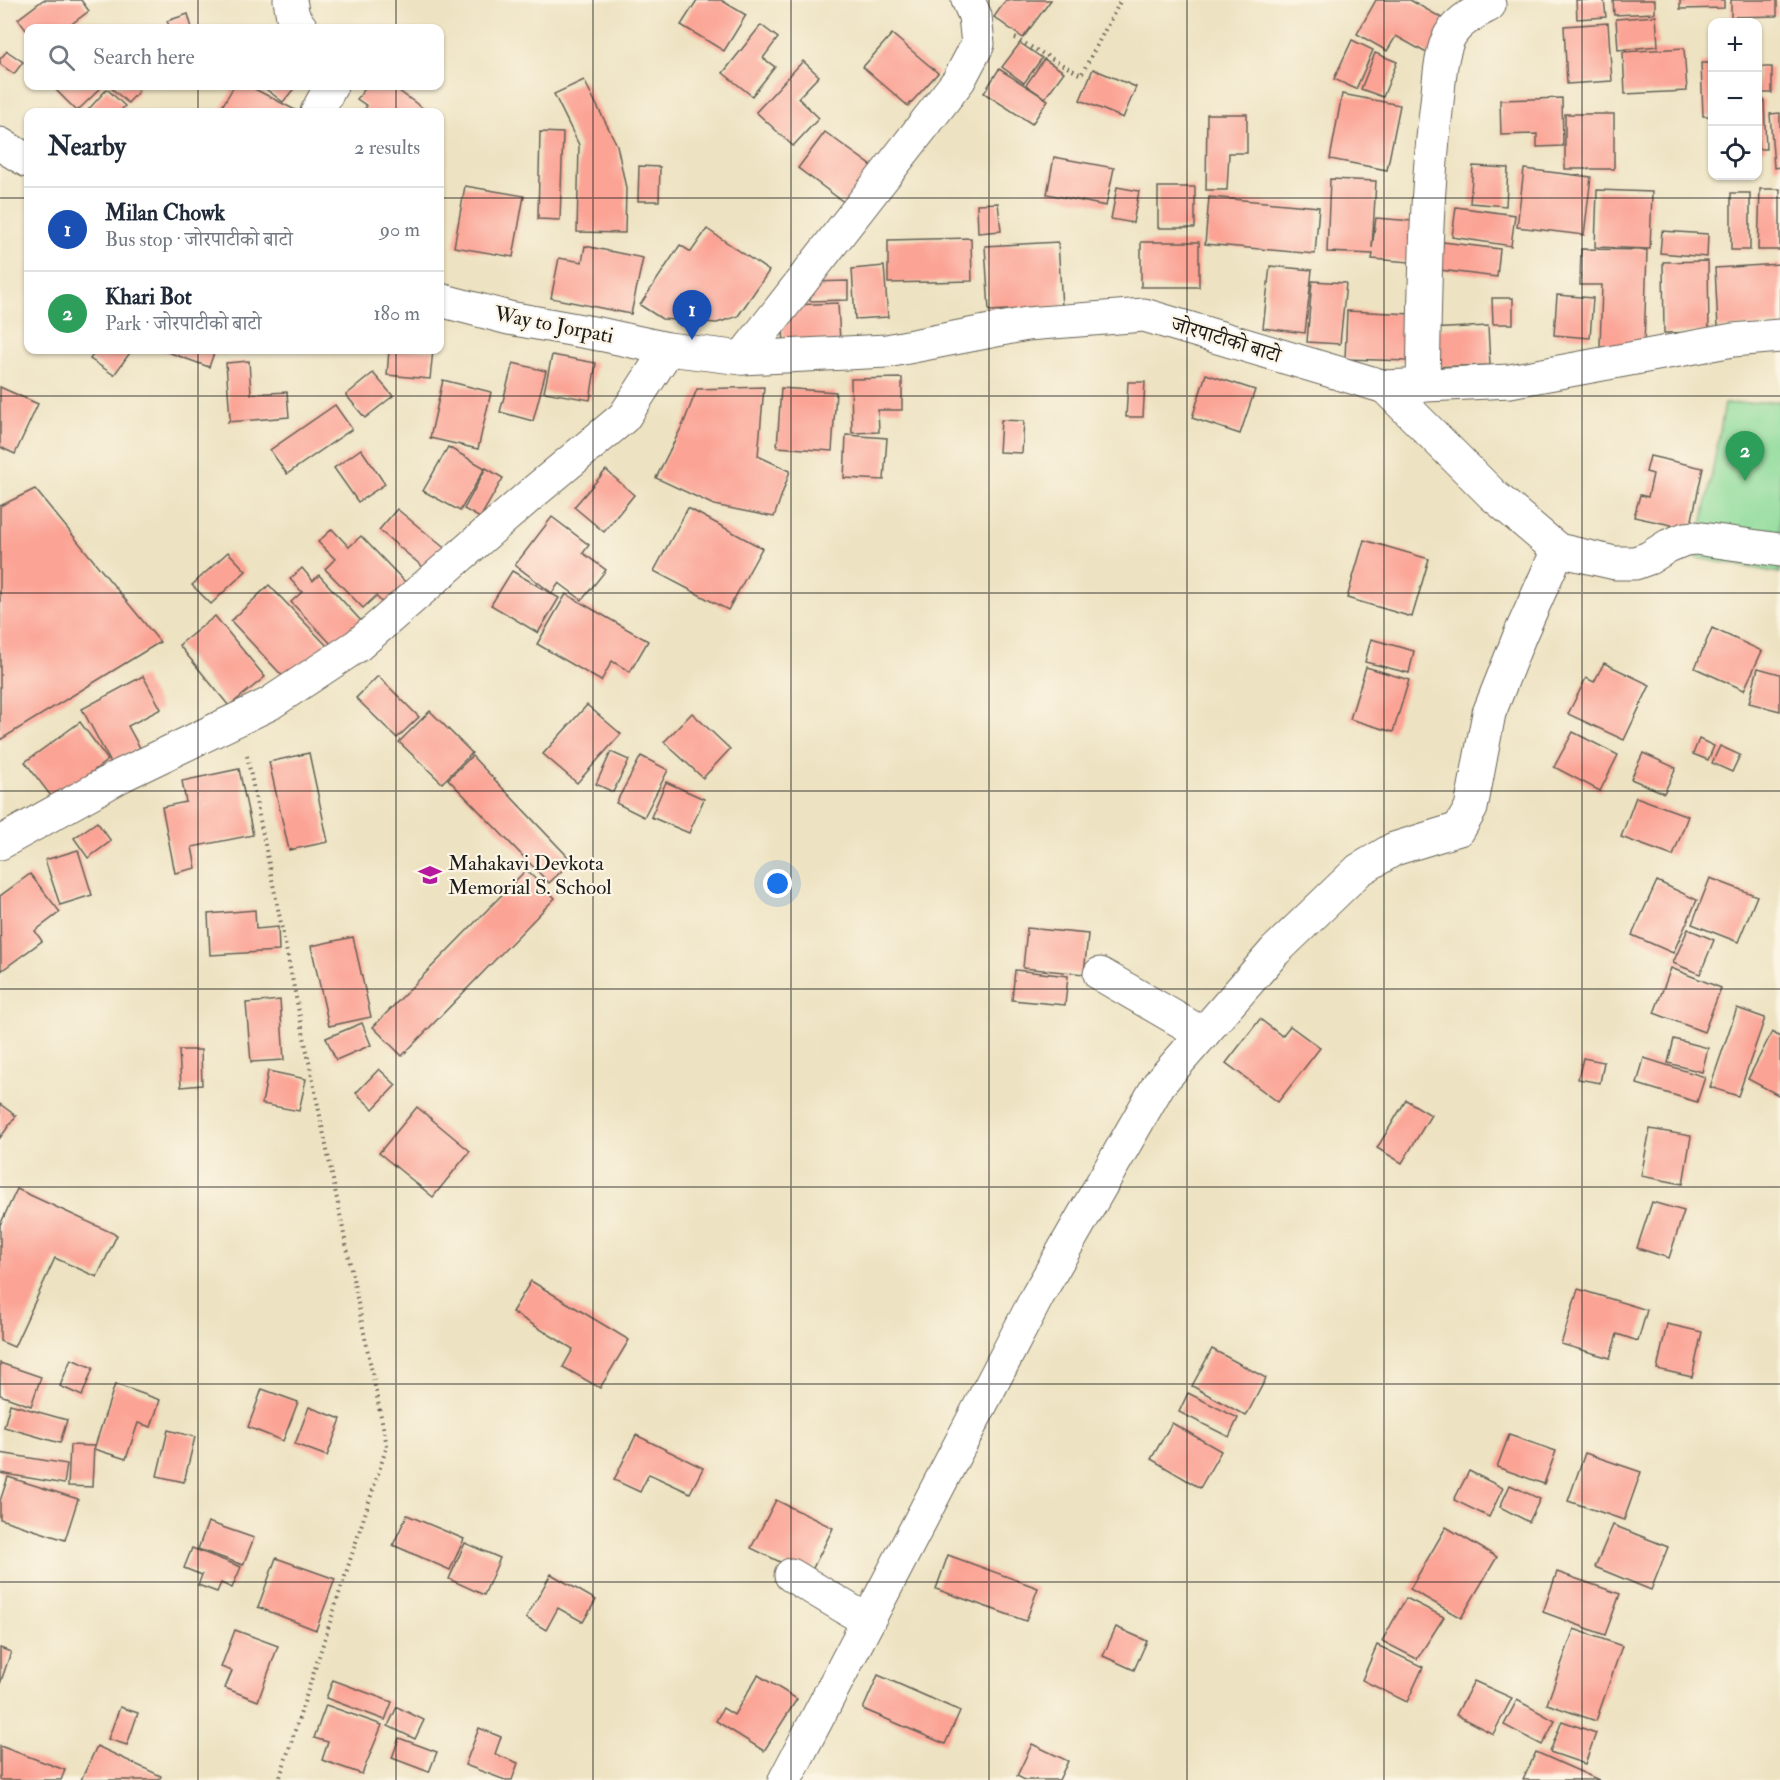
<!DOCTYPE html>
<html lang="en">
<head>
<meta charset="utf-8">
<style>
	:root { --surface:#fff; --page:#f6f6f7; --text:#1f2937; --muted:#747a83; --line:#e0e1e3; --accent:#b5179e }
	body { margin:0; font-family:"IM FELL Double Pica","Noto Serif Devanagari",serif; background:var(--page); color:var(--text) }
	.controls { position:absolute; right:18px; top:18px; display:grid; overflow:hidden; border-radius:12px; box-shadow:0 2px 4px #0004 }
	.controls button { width:54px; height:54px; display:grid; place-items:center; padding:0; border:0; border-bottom:2px solid var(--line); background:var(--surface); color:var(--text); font:30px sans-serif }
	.you { position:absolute; left:778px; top:884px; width:21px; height:21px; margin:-15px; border:4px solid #fff; border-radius:50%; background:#1a73e8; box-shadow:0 0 0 9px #1a73e833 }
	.badge { display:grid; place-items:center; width:39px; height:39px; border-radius:50%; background:var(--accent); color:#fff; font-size:20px; font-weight:700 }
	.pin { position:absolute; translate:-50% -50px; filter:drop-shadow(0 2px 3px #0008) }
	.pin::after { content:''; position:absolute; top:32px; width:21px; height:18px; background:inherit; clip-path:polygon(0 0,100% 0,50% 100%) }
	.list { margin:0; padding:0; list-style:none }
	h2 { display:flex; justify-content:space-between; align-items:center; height:78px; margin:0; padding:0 24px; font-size:26px }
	h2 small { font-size:20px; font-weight:400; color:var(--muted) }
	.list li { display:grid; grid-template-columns:39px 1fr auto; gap:18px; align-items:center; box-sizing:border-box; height:84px; padding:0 24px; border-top:2px solid var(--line) }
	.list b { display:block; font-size:22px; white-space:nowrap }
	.list p { margin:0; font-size:20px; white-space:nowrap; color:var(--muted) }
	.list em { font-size:20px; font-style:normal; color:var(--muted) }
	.icon { flex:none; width:33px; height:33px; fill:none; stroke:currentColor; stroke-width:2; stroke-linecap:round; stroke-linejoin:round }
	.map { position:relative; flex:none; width:1780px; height:1780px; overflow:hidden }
	.search { position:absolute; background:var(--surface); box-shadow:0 2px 4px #0004; left:24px; top:24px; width:420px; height:66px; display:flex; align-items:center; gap:15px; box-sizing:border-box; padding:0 21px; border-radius:12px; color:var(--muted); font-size:22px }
	.panel { position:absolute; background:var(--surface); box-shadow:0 2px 4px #0004; left:24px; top:108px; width:420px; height:246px; border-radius:12px }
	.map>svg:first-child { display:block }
</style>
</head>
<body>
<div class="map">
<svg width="1780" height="1780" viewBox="0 0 1780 1780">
	<rect width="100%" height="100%" fill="#fcf5e5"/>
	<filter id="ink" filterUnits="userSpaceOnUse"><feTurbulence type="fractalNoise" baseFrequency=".0167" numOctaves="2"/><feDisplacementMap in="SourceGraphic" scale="12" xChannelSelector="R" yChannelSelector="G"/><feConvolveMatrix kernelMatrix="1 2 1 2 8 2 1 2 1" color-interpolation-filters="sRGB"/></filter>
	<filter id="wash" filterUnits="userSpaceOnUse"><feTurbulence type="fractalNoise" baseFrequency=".008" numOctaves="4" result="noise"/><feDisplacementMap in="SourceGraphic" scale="24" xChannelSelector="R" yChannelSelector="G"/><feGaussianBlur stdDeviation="1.35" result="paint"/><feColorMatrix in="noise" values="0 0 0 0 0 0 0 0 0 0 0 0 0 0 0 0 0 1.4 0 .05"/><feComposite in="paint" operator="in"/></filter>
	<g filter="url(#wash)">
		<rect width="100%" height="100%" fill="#ede2c1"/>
		<!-- green -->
		<polygon fill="#8cdb9a" stroke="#547c5b" stroke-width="1.5" points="1780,401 1780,573 1696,558 1725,404"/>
		<g id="blocks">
			<!-- building -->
			<g fill="#fba394">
				<polygon points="43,0 81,0 89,11 66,28 28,28 28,33 18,19"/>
				<polygon points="697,0 721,0 746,15 724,51 681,25"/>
				<polygon points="1006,0 1051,0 1023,38 994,17"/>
				<polygon points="1376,0 1410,0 1449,22 1430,55 1396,36 1387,51 1357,34"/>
				<polygon points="1576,0 1604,0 1606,17 1577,19"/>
				<polygon points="1613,0 1655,0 1655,13 1614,15"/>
				<polygon points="1680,0 1724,0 1724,8 1680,9"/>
				<polygon points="1731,0 1777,0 1777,16 1731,17"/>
				<polygon points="188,14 192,28 170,28 167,21"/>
				<polygon points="1656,16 1658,46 1618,50 1616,19"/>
				<polygon points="1608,23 1612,81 1567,84 1564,26"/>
				<polygon points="761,25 778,38 763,58 775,67 752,96 723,73"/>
				<polygon points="892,34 938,73 908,106 863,67"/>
				<polygon points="1352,40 1373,50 1356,89 1334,79"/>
				<polygon points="1020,43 1042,58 1024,83 1002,67"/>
				<polygon points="1684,48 1687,91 1625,94 1623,52"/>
				<polygon points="7,51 23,62 14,74 0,64 0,59"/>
				<polygon points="1375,53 1397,62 1383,97 1361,89"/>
				<polygon points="1044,59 1064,72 1045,98 1026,85"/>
				<polygon points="803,61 819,76 798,98 819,118 793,146 756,112"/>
				<polygon points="1701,63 1712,63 1712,116 1703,116"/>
				<rect x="1758" y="67" width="14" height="26"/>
				<polygon points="999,69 1048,100 1032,124 984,93"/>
				<polygon points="1093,69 1136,87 1123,118 1080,100"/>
				<polygon points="584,80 617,145 626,188 625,233 577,232 579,145 554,94"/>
				<polygon points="59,86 103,86 77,111 55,89"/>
				<polygon points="109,86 134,86 139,91 128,103"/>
				<polygon points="234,86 249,86 299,112 219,112"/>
				<polygon points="262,86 296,86 283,102"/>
				<polygon points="367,86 392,86 428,112 362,112 367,106 357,99"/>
				<polygon points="107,89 125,106 119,112 86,112"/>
				<polygon points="1342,94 1400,105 1387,170 1330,159"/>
				<polygon points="1562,98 1563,146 1537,147 1537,134 1501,135 1500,100"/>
				<polygon points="1758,99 1764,99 1766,149 1758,149"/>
				<polygon points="1780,113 1780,167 1774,168 1770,114"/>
				<polygon points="1207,114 1247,114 1247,153 1229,153 1227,190 1206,190"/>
				<rect x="1565" y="114" width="49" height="55"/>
				<polygon points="540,132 563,133 560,220 538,219"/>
				<polygon points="825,132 872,166 845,203 798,168"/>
				<polygon points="1054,157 1114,168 1106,206 1047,194"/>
				<polygon points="639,166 660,167 659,201 638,201"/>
				<polygon points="1473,166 1508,168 1506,206 1470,203"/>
				<polygon points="1524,169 1591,177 1584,235 1517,227"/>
				<polygon points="1330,179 1376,181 1372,248 1376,218 1413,221 1410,262 1372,259 1373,254 1327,252"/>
				<polygon points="465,186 524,196 513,257 454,247"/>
				<polygon points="1117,187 1139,191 1133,223 1111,219"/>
				<rect x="1158" y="187" width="37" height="41"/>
				<polygon points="1760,189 1780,189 1780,250 1758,250"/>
				<polygon points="1597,190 1652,192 1650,249 1595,247"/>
				<rect x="1731" y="193" width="19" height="57"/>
				<polygon points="1209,197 1319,207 1315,254 1205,244"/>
				<polygon points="998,203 1001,231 978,233 977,204"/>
				<polygon points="1456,207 1515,215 1511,246 1452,237"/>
				<polygon points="707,229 769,271 738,316 717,323 662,319 640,305 680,245 691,252"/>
				<polygon points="1662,231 1708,234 1707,257 1660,253"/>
				<polygon points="971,238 972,281 888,283 888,240"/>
				<polygon points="1058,242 1062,307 989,311 985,246"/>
				<rect x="1141" y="242" width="58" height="45"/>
				<polygon points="1443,242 1500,249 1497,277 1440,270"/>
				<polygon points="585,246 643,258 631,314 551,298 559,258 582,262"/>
				<polygon points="1581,249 1647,250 1644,348 1600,347 1602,285 1580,285"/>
				<polygon points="1708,261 1709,332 1664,333 1663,262"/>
				<polygon points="1780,264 1780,325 1718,328 1715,268"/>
				<polygon points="884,266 888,317 855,319 852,269"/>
				<polygon points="1270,266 1312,270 1305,333 1263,328"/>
				<polygon points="848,281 848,300 810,301 810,282"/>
				<polygon points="1312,281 1346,283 1340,344 1307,342"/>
				<polygon points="1557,295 1593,298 1590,338 1554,335"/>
				<polygon points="1492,298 1513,298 1513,324 1493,324"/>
				<polygon points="838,303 840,342 784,344 782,314 794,305"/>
				<polygon points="1347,311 1412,314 1409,361 1345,359"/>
				<polygon points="1488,326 1490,365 1430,367 1428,329"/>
				<polygon points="96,350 132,350 114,375 90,359"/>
				<polygon points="162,350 215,350 209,367"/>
				<polygon points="389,350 433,350 430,379 387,375"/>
				<polygon points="552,355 596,363 590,400 544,392"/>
				<polygon points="249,361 251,394 287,392 289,417 228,422 230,419 226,363"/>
				<polygon points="513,363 546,371 533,421 500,412"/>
				<polygon points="373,373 393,396 365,418 346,395"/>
				<polygon points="1206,374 1255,390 1240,434 1192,418"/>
				<polygon points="902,378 902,410 878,410 879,432 852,433 851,379"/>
				<polygon points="443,380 491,392 478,449 430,438"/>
				<polygon points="1128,382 1145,382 1143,417 1126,417"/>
				<polygon points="0,387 38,404 15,454 0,447"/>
				<polygon points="764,387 758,456 790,471 774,517 714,505 656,478 684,422 697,389"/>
				<polygon points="781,388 836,392 832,451 777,447"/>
				<polygon points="335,405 352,429 287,474 270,450"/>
				<polygon points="1001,420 1024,421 1022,453 999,452"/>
				<polygon points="846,435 887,438 884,480 844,478"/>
				<polygon points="448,447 485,468 460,511 423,491"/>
				<polygon points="361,449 385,484 358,502 334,468"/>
				<polygon points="1650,456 1703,468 1690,529 1634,517 1640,495 1648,497 1653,474 1646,472"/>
				<polygon points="486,468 503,478 480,518 464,509"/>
				<polygon points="606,470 634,495 604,532 574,507"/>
				<polygon points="35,489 160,642 0,740 0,506"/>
				<polygon points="688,508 762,548 728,610 654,571"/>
				<polygon points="397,509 448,551 429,572 379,530"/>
				<polygon points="552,517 589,545 583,553 606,570 582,600 559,583 552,593 515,565"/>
				<polygon points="332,529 349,547 361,536 409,586 386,607 376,596 363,608 325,569 335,559 318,542"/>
				<polygon points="1364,540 1429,559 1412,617 1347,598"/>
				<polygon points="228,552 246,571 211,604 192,585"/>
				<polygon points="302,568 313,581 319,575 363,623 336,649 291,602 302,592 290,579"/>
				<polygon points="512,571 559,598 538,633 491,605"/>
				<polygon points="269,585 329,648 290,684 231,621"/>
				<polygon points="566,594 648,641 630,672 612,661 601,681 537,644"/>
				<polygon points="215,616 265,677 229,706 179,645"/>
				<polygon points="1712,628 1762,651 1744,690 1695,668"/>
				<polygon points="1371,639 1414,651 1409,673 1365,662"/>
				<polygon points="1604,663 1650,685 1624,740 1568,714 1586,678 1594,682"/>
				<polygon points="1366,667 1409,680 1393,732 1350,719"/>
				<polygon points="1758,668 1780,674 1780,711 1749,703"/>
				<polygon points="143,676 161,709 128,726 140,748 111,763 82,709"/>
				<polygon points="378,676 419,717 397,738 356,698"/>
				<polygon points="587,705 621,734 577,783 543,754"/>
				<polygon points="430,711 472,753 442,783 399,742"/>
				<polygon points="692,713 730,749 703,778 664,742"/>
				<polygon points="80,722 108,760 54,800 25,762"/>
				<polygon points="1573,732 1618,755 1600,791 1554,767"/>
				<polygon points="1699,739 1714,746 1708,760 1693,754"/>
				<polygon points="1720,746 1740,755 1732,772 1712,763"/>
				<polygon points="611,752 629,760 613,792 596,784"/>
				<polygon points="309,753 328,842 289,850 269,762"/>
				<polygon points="1643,753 1676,768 1664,793 1631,779"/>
				<polygon points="472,756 572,861 549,883 448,779"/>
				<polygon points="641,756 668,770 644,817 616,803"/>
				<polygon points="239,769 253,835 192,847 196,868 175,873 162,807 186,802 182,781"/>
				<polygon points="666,782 704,799 689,833 651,817"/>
				<polygon points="1636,797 1688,816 1673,856 1621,837"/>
				<polygon points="97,822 111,841 88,858 74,838"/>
				<polygon points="78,850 92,895 60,905 45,860"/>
				<polygon points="526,870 555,898 402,1056 373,1027"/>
				<polygon points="30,874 60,912 35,931 42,941 1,971 0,896"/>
				<polygon points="1710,878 1757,896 1738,942 1692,924"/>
				<polygon points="1657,881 1697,900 1673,953 1632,935"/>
				<polygon points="255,910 256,929 278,927 279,951 210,955 208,914"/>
				<polygon points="1027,928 1088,934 1084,974 1023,968"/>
				<polygon points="1688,929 1714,940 1700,974 1673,963"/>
				<polygon points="353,937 371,1017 329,1026 311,946"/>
				<polygon points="1671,968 1721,988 1704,1032 1654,1013"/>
				<polygon points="1015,970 1068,976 1065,1005 1012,1000"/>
				<polygon points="280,1000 284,1060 251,1062 246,1003"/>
				<polygon points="1737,1008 1765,1018 1738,1096 1710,1087"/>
				<polygon points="1260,1019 1282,1036 1290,1026 1320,1048 1278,1102 1226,1063"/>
				<polygon points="362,1023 371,1045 336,1060 326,1038"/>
				<polygon points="1772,1032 1780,1037 1780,1096 1748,1079"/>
				<polygon points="1674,1039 1708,1048 1702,1072 1668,1063"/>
				<polygon points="179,1050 201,1050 202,1085 181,1087"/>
				<polygon points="1583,1058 1604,1062 1600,1083 1578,1079"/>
				<polygon points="1644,1058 1705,1077 1697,1102 1637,1084"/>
				<polygon points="379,1069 396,1085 373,1109 356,1093"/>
				<polygon points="268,1071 306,1079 299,1111 262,1104"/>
				<polygon points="1406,1100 1431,1115 1402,1163 1377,1148"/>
				<polygon points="0,1104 16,1116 0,1138"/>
				<polygon points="417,1107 470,1151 433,1197 379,1153"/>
				<polygon points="1650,1129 1691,1136 1683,1184 1641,1176"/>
				<polygon points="17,1189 117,1235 97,1277 55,1258 14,1347 0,1341 0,1225"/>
				<polygon points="1652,1202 1684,1211 1669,1258 1637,1248"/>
				<polygon points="531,1281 629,1340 600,1388 563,1367 573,1349 512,1312"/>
				<polygon points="1578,1289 1647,1310 1638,1341 1617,1334 1610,1358 1561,1344"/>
				<polygon points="1667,1324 1702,1332 1692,1377 1657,1369"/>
				<polygon points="1212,1349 1266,1378 1246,1416 1192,1386"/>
				<polygon points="71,1359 93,1368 82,1396 60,1386"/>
				<polygon points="0,1363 41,1377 31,1406 0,1395"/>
				<polygon points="115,1384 160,1400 151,1427 138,1423 126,1459 94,1449"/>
				<polygon points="262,1389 298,1402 283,1441 248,1427"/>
				<polygon points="1188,1393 1238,1418 1229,1437 1179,1412"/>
				<polygon points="10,1404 67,1420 60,1443 4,1427"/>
				<polygon points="309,1407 341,1419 327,1456 295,1444"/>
				<polygon points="1172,1423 1221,1451 1200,1488 1151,1459"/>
				<polygon points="168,1430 195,1437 184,1482 157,1476"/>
				<polygon points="636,1435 703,1468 690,1493 649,1474 640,1492 614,1480"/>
				<polygon points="1509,1435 1556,1451 1544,1484 1497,1467"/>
				<polygon points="70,1445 94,1446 92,1487 68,1486"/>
				<polygon points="0,1453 67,1464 64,1484 0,1473"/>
				<polygon points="1585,1453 1641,1472 1624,1520 1568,1501"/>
				<polygon points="1469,1471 1503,1488 1489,1517 1454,1500"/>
				<polygon points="8,1477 78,1499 65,1540 0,1519 0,1501"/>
				<polygon points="1510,1485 1540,1499 1529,1522 1500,1507"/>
				<polygon points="776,1500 833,1528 809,1576 751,1548"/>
				<polygon points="407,1515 464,1539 450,1570 393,1545"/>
				<polygon points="208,1522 254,1538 243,1565 198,1549"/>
				<polygon points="1613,1525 1668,1547 1651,1590 1595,1567"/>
				<polygon points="1446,1527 1497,1557 1461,1618 1410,1589"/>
				<polygon points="465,1543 500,1558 484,1595 449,1579"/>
				<polygon points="192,1548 241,1567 232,1588 221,1583 217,1592 198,1585 202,1575 184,1568"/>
				<polygon points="948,1555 1038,1588 1026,1621 936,1589"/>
				<polygon points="276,1558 335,1579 316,1630 258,1607"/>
				<polygon points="1557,1572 1620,1594 1605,1635 1543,1612"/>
				<polygon points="551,1574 596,1600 583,1622 558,1608 546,1630 526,1618"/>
				<polygon points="1406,1598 1444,1617 1417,1659 1382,1641"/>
				<polygon points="1116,1627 1147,1641 1134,1670 1103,1656"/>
				<polygon points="1574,1629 1622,1646 1596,1721 1547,1704"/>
				<polygon points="235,1630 278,1646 258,1701 225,1688 232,1671 221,1667"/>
				<polygon points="1377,1645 1423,1667 1407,1702 1362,1680"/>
				<polygon points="0,1648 11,1652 0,1684"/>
				<polygon points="758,1675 797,1699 764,1751 716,1721 723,1708 734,1715"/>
				<polygon points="878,1675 960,1711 945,1744 863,1709"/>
				<polygon points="333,1680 392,1702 385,1720 326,1698"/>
				<polygon points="1474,1681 1512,1698 1493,1734 1456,1715"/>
				<polygon points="1517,1700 1555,1721 1542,1745 1504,1725"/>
				<polygon points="326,1705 382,1725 362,1774 322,1760 328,1742 314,1738"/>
				<polygon points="120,1707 138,1713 127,1745 108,1739"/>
				<polygon points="397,1707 424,1720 415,1739 388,1726"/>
				<polygon points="1562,1721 1596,1733 1585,1764 1550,1752"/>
				<polygon points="479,1728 501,1737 495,1754 518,1763 512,1780 505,1780 465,1765"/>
				<polygon points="399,1738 437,1752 429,1772 392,1758"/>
				<polygon points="1032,1744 1068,1761 1059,1780 1025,1780 1017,1776"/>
				<polygon points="0,1746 65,1770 61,1780 0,1780"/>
				<polygon points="97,1746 161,1776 159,1780 81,1780"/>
				<polygon points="1536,1752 1599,1780 1523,1780"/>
			</g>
		</g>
	</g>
	<g filter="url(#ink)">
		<use href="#blocks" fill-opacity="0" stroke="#656156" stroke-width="1.5"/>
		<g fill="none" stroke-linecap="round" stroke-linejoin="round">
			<!-- minor casing -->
			<g stroke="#656156" stroke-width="35">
				<g id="minor">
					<polyline points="290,0 293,17 301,28"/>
					<polyline points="317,112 331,86"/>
					<polyline points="0,144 28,161"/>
					<polyline points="440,300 509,318 604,335 668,349 742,358 887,351 1027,324 1144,315 1385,387 1510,381 1733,340 1780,336"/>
					<polyline points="742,358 959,80 978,44 975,16 968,0"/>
					<path d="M1423 385C1425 294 1425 202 1436 111 1439 88 1439 61 1448 39 1456 22 1473 14 1489 5"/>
					<polyline points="1385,387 1493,495 1558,550 1615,563 1635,563 1649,558 1668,546 1685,539 1695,538 1780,550"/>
					<polyline points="0,843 122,775 269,704 358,645 535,491 624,417 668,349"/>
					<polyline points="1100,974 1203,1034"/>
					<polyline points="791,1575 868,1621"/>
					<polyline points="785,1780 1038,1295 1159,1084 1275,951 1359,870 1394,849 1459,829 1471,808 1489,713 1520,635 1558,550"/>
				</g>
			</g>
			<!-- path -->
			<g stroke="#656156" stroke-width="4" stroke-dasharray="1.5 4.5" stroke-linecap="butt">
				<polyline points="1015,38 1081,75 1121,0"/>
				<polyline points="247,756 387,1446 279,1780"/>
			</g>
			<!-- minor -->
			<use href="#minor" stroke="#fff" stroke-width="33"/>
		</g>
	</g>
	<!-- grid -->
	<path fill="none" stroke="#1c1c1c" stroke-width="1.5" stroke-opacity="0.55" d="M198 0V28M396 0V28M593 0V1780M791 0V1780M989 0V1780M1187 0V1780M1384 0V1780M1582 0V1780M198 86V112M396 86V112M0 198H28M440 198H1780M198 350V1780M396 350V1780M0 396H1780M0 593H1780M0 791H1780M0 989H1780M0 1187H1780M0 1384H1780M0 1582H1780"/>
	<!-- icons -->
	<defs>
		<g id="school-bare" transform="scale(1.8)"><path d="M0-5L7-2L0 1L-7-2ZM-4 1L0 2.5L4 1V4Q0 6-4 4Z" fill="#b5179e" stroke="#fcf5e5" stroke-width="2.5" paint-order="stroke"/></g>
	</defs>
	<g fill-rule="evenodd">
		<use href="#school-bare" x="430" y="875"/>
	</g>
	<g text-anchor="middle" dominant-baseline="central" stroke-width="4.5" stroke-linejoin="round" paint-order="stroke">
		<!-- street labels -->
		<g font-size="21" fill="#1c1c1c" stroke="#fcf5e5">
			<text transform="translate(554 325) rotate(11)">Way to Jorpati</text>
			<text transform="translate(1226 340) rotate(17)">जोरपाटीको बाटो</text>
		</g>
		<!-- poi labels -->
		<g font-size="21" fill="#1c1c1c" stroke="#fcf5e5" text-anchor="start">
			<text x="448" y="863">Mahakavi Devkota<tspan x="448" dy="24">Memorial S. School</tspan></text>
		</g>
	</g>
</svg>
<div class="controls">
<button>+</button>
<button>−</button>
<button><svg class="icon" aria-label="locate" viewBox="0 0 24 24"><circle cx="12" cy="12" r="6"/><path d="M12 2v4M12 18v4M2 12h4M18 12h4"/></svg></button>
</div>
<div class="you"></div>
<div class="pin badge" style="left:692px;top:340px;background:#1a4fb4">1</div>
<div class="pin badge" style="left:1745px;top:481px;background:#2e9e5b">2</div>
<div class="search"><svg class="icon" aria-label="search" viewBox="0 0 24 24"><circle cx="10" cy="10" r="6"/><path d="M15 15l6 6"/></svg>Search here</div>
<section class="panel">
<h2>Nearby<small>2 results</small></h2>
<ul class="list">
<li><span class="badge" style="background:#1a4fb4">1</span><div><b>Milan Chowk</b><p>Bus stop · जोरपाटीको बाटो</p></div><em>90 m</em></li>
<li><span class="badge" style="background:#2e9e5b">2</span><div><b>Khari Bot</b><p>Park · जोरपाटीको बाटो</p></div><em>180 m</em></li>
</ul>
</section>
</div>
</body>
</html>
